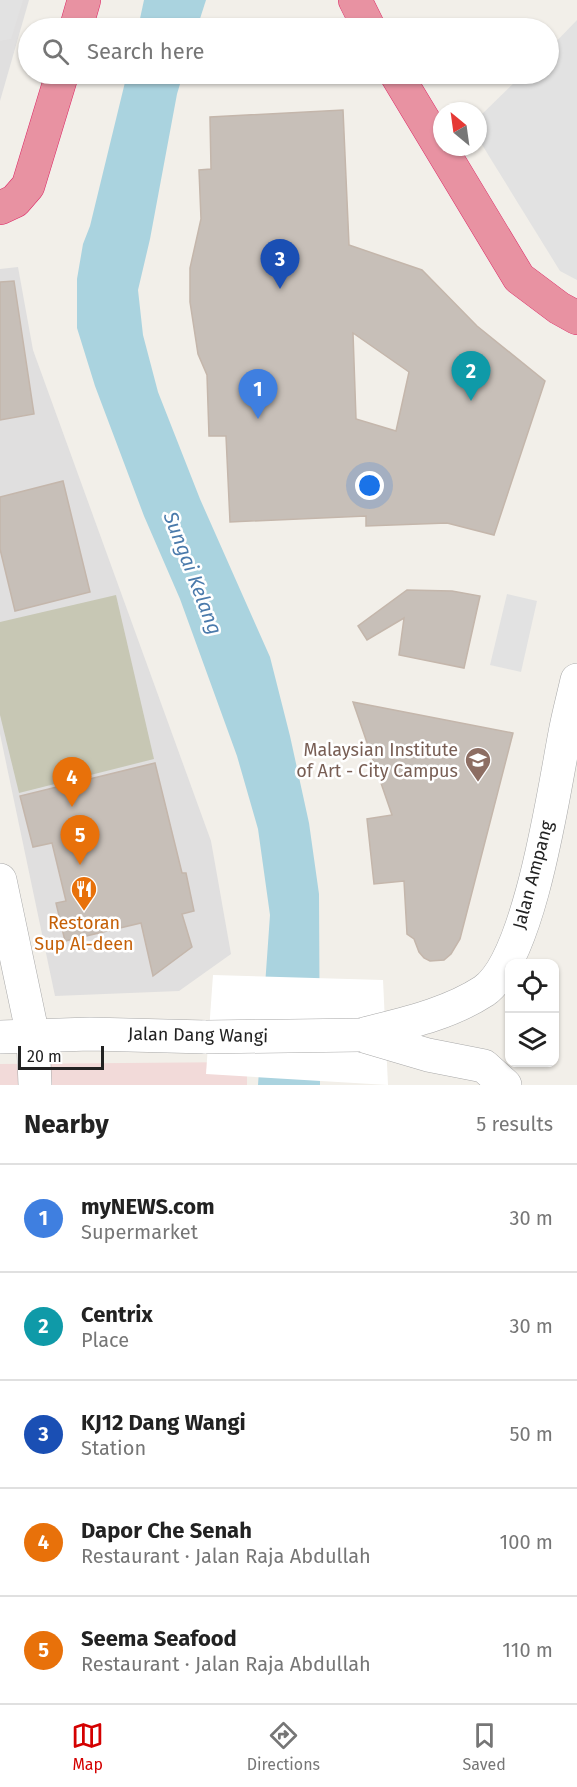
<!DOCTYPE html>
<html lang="en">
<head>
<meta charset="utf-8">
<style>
	:root { --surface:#fff; --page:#f6f6f6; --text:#222; --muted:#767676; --line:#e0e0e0; --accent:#d40000 }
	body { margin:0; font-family:"Fira Sans",sans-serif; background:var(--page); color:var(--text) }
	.controls { position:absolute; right:18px; bottom:18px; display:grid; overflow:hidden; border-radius:12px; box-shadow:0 2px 4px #0004 }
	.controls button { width:54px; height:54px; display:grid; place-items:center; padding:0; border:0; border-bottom:2px solid var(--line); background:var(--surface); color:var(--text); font:30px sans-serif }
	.compass { position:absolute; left:433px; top:102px; width:54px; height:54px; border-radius:50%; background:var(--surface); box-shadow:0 2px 4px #0004; rotate:331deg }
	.scale { position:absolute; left:18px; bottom:15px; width:86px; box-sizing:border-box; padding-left:6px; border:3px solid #222; border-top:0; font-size:16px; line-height:21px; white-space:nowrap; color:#222; -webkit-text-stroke:4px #fff; paint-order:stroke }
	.you { position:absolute; left:370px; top:486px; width:21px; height:21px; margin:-15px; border:4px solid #fff; border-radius:50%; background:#1a73e8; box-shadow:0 0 0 9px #1a73e833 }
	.badge { display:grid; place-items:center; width:39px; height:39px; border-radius:50%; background:var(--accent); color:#fff; font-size:20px; font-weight:700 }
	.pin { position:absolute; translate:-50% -50px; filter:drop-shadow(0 2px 3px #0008) }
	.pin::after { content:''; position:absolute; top:32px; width:21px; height:18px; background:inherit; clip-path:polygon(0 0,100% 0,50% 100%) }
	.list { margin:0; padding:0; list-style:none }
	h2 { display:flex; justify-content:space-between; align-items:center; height:78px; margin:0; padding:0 24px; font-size:26px }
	h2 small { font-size:20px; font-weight:400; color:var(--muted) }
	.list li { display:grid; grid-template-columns:39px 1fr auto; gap:18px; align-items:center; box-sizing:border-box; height:108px; padding:0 24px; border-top:2px solid var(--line) }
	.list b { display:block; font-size:22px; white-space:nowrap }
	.list p { margin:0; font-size:20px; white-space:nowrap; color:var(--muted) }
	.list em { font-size:20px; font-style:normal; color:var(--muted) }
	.icon { flex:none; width:33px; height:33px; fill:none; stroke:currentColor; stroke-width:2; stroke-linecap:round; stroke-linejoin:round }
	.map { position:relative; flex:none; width:577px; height:1085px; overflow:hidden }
	.search { position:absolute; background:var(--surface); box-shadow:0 2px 4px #0004; left:18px; right:18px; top:18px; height:66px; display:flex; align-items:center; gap:15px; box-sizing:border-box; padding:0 21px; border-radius:33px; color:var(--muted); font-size:22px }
	.sheet { height:618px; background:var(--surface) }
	nav { display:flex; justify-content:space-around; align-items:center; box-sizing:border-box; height:84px; border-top:2px solid var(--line); background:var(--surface); font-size:16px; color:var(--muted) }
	nav a { display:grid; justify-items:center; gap:3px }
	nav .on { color:var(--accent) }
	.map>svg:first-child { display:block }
</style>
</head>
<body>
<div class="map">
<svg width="577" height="1085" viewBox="0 0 577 1085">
	<rect width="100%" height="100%" fill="#f2efe9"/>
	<!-- residential -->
	<g fill="#e0dfdf">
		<polygon points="0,0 29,0 0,101"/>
		<polygon points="18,267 33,350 211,841 231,954 179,991 55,996 0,734 0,269"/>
	</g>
	<!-- commercial -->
	<polygon fill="#f2dad9" points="247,1062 247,1085 0,1085 0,1064"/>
	<!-- construction -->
	<polygon fill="#c7c7b4" points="116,595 154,759 19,793 0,715 0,622"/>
	<!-- parking -->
	<g fill="#e2e2e2">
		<polygon points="0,0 23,0 11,39 0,41"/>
		<polygon points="577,20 577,280 560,271 492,161 478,138 478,118 523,74 548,74 549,49"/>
		<polygon points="507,594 537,601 521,672 490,665"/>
	</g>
	<!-- water -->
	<g fill="#aad3df">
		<polygon points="144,0 206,0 197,28 138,28"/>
		<polygon points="127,74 183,74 177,94 150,239 138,290 143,335 158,392 200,499 270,657 290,736 309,823 319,894 320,1085 258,1085 270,915 258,829 237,756 180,599 144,516 95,386 77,328 77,279 83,244 90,226"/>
	</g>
	<!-- pier -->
	<polygon fill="#fff" points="213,975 383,980 388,1085 206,1074"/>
	<!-- building -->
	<g fill="#c7bfb8" stroke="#c4b6ab" stroke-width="1.5" fill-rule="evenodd">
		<path d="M343 110 349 245 422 270 477 326 545 381 494 535 447 523 366 526V516L230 522 226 436H209L207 375 198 354 190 302V268L201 219 199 170 211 169 210 117ZM353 333 409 372 396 431 356 419Z"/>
		<polygon points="14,281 34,414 0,420 0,282"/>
		<polygon points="63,481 90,592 15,611 0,549 0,497"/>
		<polygon points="407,590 452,591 480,596 464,668 399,655 404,618 367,640 358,626"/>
		<polygon points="353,702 513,733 460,939 451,954 444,960 430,961 424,958 419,952 414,939 407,934 404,881 374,884 367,819 392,815"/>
		<polygon points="155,763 182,873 186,873 194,911 182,914 192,947 153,976 141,923 65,941 56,903 66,901 52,843 33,847 20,796"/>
	</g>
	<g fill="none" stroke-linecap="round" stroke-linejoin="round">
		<!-- minor casing -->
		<g stroke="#a9a9a9" stroke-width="34">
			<g id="minor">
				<polyline points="0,880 33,1036 35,1085"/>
				<path d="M360 1035C402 1024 447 1015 484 991 530 959 554 790 565 733 568 716 573 698 577 680"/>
				<polyline points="360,1035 428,1055 484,1066 505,1085"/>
				<polyline points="0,1037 90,1034 206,1037"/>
			</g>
		</g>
		<!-- highway casing -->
		<g stroke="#dc2a67" stroke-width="34">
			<g id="highway">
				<polyline points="355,0 369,28"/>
				<polyline points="76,28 84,0"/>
				<polyline points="396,74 519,278 559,308 577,318"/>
				<polyline points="0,208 15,201 28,186 62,74"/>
			</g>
		</g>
		<!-- minor -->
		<use href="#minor" stroke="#fff" stroke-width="33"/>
		<!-- highway -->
		<use href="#highway" stroke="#e892a2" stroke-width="33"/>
		<!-- minor-bridge casing -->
		<g stroke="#a9a9a9" stroke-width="34" stroke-linecap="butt">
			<polyline id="minor-bridge" points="206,1037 360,1035"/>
		</g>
		<!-- minor-bridge -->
		<use href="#minor-bridge" stroke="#fff" stroke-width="33"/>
	</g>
	<!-- icons -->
	<defs>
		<g id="school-pin" transform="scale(1.35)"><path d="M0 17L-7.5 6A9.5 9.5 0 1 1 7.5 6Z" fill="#8d6e63" stroke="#fff"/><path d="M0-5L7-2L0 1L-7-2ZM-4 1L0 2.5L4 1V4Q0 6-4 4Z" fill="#fff"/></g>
		<g id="restaurant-pin" transform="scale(1.35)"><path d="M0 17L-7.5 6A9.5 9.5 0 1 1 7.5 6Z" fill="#e8710a" stroke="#fff"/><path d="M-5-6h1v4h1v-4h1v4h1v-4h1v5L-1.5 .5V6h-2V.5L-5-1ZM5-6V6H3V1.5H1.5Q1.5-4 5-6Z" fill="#fff"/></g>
	</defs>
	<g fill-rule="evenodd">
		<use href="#school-pin" x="478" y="760"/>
		<use href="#restaurant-pin" x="84" y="889"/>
	</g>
	<g text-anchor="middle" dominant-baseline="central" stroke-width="5" stroke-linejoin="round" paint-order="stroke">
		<!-- education labels -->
		<g font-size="18" fill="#785e54" stroke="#fff" text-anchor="end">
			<text x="458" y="750">Malaysian Institute<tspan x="458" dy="21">of Art - City Campus</tspan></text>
		</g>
		<!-- street labels -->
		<g font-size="18" fill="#222" stroke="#fff">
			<text transform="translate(533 875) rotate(-75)">Jalan Ampang</text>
			<text transform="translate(198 1035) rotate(1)">Jalan Dang Wangi</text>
		</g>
		<!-- food labels -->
		<g font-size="18" fill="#c56008" stroke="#fff">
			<text x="84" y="923">Restoran<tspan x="84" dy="21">Sup Al-deen</tspan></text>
		</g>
		<!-- water labels -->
		<g font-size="20" font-style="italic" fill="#4a7aab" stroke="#fff">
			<text transform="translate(193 573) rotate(69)">Sungai Kelang</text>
		</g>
	</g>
</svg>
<div class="controls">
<button><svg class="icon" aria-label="locate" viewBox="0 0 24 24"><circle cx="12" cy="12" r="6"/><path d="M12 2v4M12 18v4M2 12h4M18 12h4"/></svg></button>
<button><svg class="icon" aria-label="layers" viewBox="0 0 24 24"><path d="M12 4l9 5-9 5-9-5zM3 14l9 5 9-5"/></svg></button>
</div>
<svg class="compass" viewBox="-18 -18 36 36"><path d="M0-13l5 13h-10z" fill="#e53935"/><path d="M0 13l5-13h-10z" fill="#767676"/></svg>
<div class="scale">20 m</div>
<div class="you"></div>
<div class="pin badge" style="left:258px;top:419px;background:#3f7fe0">1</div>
<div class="pin badge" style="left:471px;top:401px;background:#0f9aa8">2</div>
<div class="pin badge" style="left:280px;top:289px;background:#1a4fb4">3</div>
<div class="pin badge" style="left:72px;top:807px;background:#e8710a">4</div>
<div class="pin badge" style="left:80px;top:865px;background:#e8710a">5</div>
<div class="search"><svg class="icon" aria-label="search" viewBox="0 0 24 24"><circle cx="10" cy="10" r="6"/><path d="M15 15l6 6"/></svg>Search here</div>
</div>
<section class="sheet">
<h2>Nearby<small>5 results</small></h2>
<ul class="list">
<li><span class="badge" style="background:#3f7fe0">1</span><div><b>myNEWS.com</b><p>Supermarket</p></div><em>30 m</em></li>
<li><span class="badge" style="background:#0f9aa8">2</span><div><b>Centrix</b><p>Place</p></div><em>30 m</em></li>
<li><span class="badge" style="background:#1a4fb4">3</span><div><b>KJ12 Dang Wangi</b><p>Station</p></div><em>50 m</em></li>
<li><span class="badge" style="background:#e8710a">4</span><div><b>Dapor Che Senah</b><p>Restaurant · Jalan Raja Abdullah</p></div><em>100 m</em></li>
<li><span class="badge" style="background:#e8710a">5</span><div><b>Seema Seafood</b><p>Restaurant · Jalan Raja Abdullah</p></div><em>110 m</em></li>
</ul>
</section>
<nav>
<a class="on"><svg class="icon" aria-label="map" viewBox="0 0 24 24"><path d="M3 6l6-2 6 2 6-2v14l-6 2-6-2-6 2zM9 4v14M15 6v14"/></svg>Map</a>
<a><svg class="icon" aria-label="directions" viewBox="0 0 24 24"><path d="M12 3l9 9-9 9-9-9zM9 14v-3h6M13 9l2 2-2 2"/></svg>Directions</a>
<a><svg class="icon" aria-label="saved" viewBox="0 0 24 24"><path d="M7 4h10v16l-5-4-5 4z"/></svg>Saved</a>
</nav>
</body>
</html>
